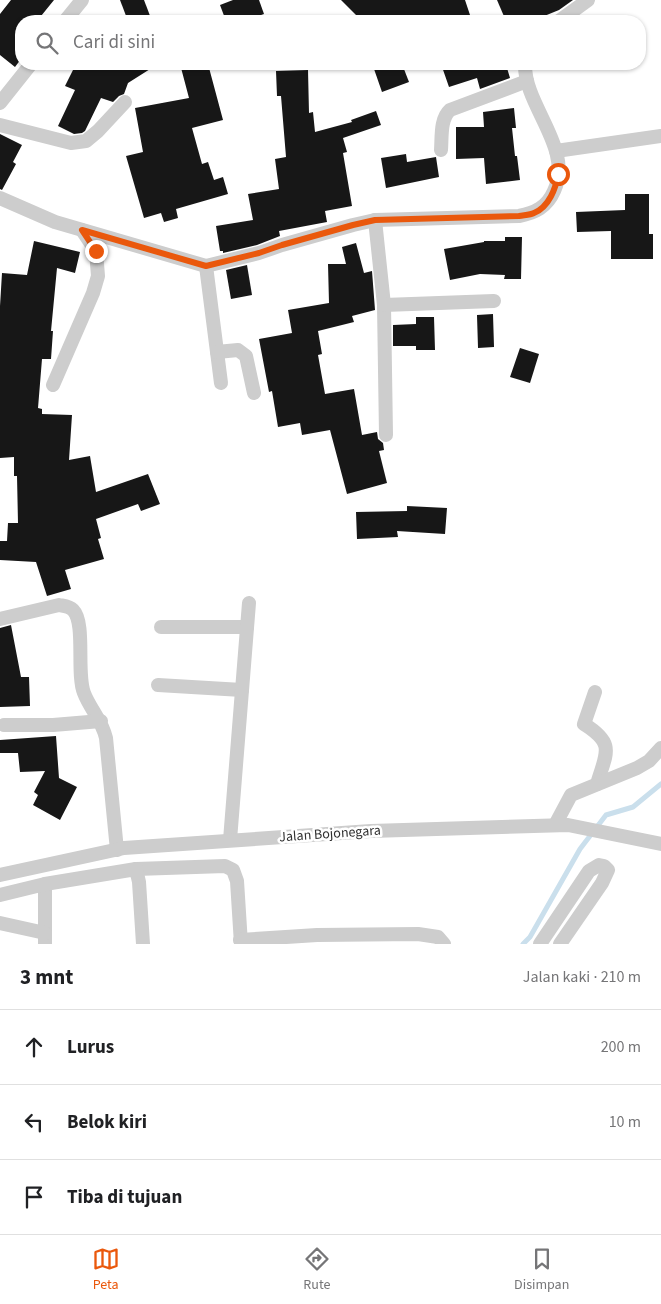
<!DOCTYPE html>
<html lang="id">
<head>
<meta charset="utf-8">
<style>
	:root { --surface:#fff; --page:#f2f2f2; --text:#202124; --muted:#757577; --line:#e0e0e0; --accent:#ea580c }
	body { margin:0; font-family:"Source Sans 3",sans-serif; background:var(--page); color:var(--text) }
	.stop { position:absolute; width:15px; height:15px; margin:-11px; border:4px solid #ea580c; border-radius:50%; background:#fff }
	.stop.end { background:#ea580c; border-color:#fff; box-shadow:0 1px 5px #0008 }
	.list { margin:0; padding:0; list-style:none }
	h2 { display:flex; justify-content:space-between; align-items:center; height:65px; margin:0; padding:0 20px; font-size:21px }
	h2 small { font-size:16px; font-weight:400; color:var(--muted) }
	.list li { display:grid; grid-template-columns:32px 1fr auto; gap:15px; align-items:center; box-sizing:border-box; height:75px; padding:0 20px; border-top:1px solid var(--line) }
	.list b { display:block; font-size:19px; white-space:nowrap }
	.list em { font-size:16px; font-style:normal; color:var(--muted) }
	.icon { flex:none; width:28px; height:28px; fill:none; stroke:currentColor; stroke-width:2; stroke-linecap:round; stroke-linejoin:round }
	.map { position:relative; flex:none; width:661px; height:944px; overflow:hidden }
	.search { position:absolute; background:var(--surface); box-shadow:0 1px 4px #0004; left:15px; right:15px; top:15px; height:55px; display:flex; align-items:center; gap:12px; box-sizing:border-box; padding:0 18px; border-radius:20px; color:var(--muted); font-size:19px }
	.sheet { height:290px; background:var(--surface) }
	nav { display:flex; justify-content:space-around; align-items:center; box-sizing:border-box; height:70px; border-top:1px solid var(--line); background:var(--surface); font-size:14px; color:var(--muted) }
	nav a { display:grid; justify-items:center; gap:2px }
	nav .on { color:var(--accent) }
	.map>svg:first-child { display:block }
</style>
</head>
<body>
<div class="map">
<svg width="661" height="944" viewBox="0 0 661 944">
	<rect width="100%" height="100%" fill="#fff"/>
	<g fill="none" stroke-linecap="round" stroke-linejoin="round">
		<!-- stream -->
		<polyline stroke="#cadfec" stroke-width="5" points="523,944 530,937 580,849 606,815 633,807 661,784"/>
	</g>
	<!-- building -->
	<g fill="#171717">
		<polygon points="11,0 54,0 37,21 21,21 21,59 15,67 0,55 0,14"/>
		<polygon points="120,0 144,0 152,21 128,21"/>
		<polygon points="233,0 259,0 264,14 244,21 226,21 220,5"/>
		<polygon points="341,0 465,0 472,21 362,21"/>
		<polygon points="497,0 573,0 559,10 532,21 506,21"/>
		<polygon points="76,64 158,64 128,83 124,94 119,96 113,102 101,98 85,131 82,133 74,134 58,126 75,90 65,86"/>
		<polygon points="180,64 208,64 223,120 192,128 202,164 208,162 214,180 223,177 228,194 176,209 178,218 164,222 161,213 144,218 126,156 143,152 135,108 189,98"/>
		<polygon points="389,64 402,64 409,82 382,92 374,69"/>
		<polygon points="441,64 512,64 512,67 507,68 510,78 480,89 477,78 449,87"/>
		<polygon points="308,70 309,113 313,112 315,132 352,122 351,120 376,111 381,125 343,138 347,152 343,153 352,206 325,211 327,222 279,231 280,236 257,245 223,253 223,251 220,251 216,226 253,220 248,194 279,189 275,159 286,157 281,96 277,96 276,71"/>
		<polygon points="514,108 516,128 512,128 515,156 517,156 520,180 486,184 484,158 456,159 456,127 484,127 483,112"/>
		<polygon points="0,134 22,145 13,162 16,164 2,190 0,189"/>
		<polygon points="406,154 407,162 436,157 439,177 386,188 381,158"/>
		<polygon points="625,194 649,194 649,234 653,234 653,259 611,259 611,231 577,232 576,212 625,210"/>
		<polygon points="505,237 522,237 521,279 504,279 505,275 480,274 450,280 444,249 484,242 484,241 505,241"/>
		<polygon points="34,241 80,252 75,273 57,268 51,331 53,331 51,359 42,359 38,408 42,409 42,414 72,415 69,460 90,456 96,492 148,474 160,504 141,511 138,504 96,519 101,538 98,539 104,559 65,570 71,589 47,596 36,562 0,560 0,541 7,541 8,523 18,523 17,476 14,476 14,457 0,458 0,306 2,273 27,275"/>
		<polygon points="356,243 364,273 372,271 375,310 352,316 354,322 318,331 322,354 318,355 325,394 354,389 362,435 377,432 378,439 383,443 384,450 379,451 387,483 347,494 330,430 302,435 300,423 278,427 272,391 269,392 259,339 292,333 288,310 329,303 328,264 346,264 342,247"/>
		<polygon points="247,265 252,295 231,299 226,270"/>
		<polygon points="493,314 494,347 478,348 477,315"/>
		<polygon points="416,317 434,317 435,350 416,350 416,346 393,346 393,325 416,324"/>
		<polygon points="520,348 539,354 530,383 510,377"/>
		<polygon points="407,506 447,508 445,534 397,531 398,537 357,539 356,512 407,511"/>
		<polygon points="11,625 21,677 29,677 30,706 0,707 0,628"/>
		<polygon points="56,736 59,778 77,787 60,820 33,805 38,795 34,792 45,771 20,772 18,753 0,753 0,740"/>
	</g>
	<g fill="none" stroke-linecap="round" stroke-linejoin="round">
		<!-- minor -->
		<g stroke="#cdcdcd" stroke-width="14">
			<polyline points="65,21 82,0"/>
			<polyline points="559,21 588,0"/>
			<polyline points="0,103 31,64"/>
			<polyline points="0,125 71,143 86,141 98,131 125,102"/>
			<path d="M441 150C442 137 440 119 450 110L527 81"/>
			<polyline points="556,151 661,136"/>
			<path d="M0 198 55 222 206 266 259 253 282 245 353 225 375 220 519 216C535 213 547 207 554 191 574 148 524 106 525 64"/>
			<polyline points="375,220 384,305 386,435"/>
			<polyline points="206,266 221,383"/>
			<polyline points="384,305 494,301"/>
			<polyline points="217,352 238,350 246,356 254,393"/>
			<polyline points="53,385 93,293 98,276 96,251 82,230"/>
			<path d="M0 619 59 605C64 606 69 606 73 610 86 623 76 673 84 693 90 709 102 720 106 738L117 850"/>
			<polyline points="161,627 247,627"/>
			<polyline points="158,685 242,690"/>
			<path d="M595 692 584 724C616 744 606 753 597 784"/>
			<polyline points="4,725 53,725 101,721"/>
			<polyline points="555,825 571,795 637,768 649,761 661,748"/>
			<polyline points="230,840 249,603"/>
			<polyline points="136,869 225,866 233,870 237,881 241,944"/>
			<polyline points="0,875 124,848 371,831 568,825 661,844"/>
			<polyline points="45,884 45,944"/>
			<polyline points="0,895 45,884 136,869 139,882 143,944"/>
			<polyline points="0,923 45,933"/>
			<polyline points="240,940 317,935 418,934 438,937 444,944"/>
			<polyline points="540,944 589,871 599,865 604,866 608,870 602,883 560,944"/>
		</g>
	</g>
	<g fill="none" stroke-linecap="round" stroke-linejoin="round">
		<!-- route -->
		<path stroke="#ea580c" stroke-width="6" d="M96 251 82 230 206 266 259 253 282 245 353 225 375 220 519 216C524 215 530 215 534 213 549 207 556 188 558 174"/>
	</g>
	<g text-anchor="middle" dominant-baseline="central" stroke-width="5" stroke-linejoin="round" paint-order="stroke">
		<!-- street labels -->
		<g font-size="14" fill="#303030" stroke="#fff">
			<text transform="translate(330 834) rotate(-4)">Jalan Bojonegara</text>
		</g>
	</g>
</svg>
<div class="stop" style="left:558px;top:174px"></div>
<div class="stop end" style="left:96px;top:251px"></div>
<div class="search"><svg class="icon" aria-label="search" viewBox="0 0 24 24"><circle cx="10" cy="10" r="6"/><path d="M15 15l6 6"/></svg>Cari di sini</div>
</div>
<section class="sheet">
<h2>3 mnt<small>Jalan kaki · 210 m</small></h2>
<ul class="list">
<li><svg class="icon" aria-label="ahead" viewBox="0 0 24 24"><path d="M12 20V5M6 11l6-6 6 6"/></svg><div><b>Lurus</b></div><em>200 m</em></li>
<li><svg class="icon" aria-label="left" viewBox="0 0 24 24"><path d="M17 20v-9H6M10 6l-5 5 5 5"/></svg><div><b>Belok kiri</b></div><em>10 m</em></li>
<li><svg class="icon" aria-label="arrive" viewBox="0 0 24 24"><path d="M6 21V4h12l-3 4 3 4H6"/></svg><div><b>Tiba di tujuan</b></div></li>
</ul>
</section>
<nav>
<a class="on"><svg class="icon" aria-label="map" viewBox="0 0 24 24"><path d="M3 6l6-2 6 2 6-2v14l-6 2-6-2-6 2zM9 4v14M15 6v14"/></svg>Peta</a>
<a><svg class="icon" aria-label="directions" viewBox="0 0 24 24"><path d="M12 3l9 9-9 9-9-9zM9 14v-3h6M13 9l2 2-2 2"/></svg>Rute</a>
<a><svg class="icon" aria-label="saved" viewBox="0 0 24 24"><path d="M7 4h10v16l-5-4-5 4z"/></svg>Disimpan</a>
</nav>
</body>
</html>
